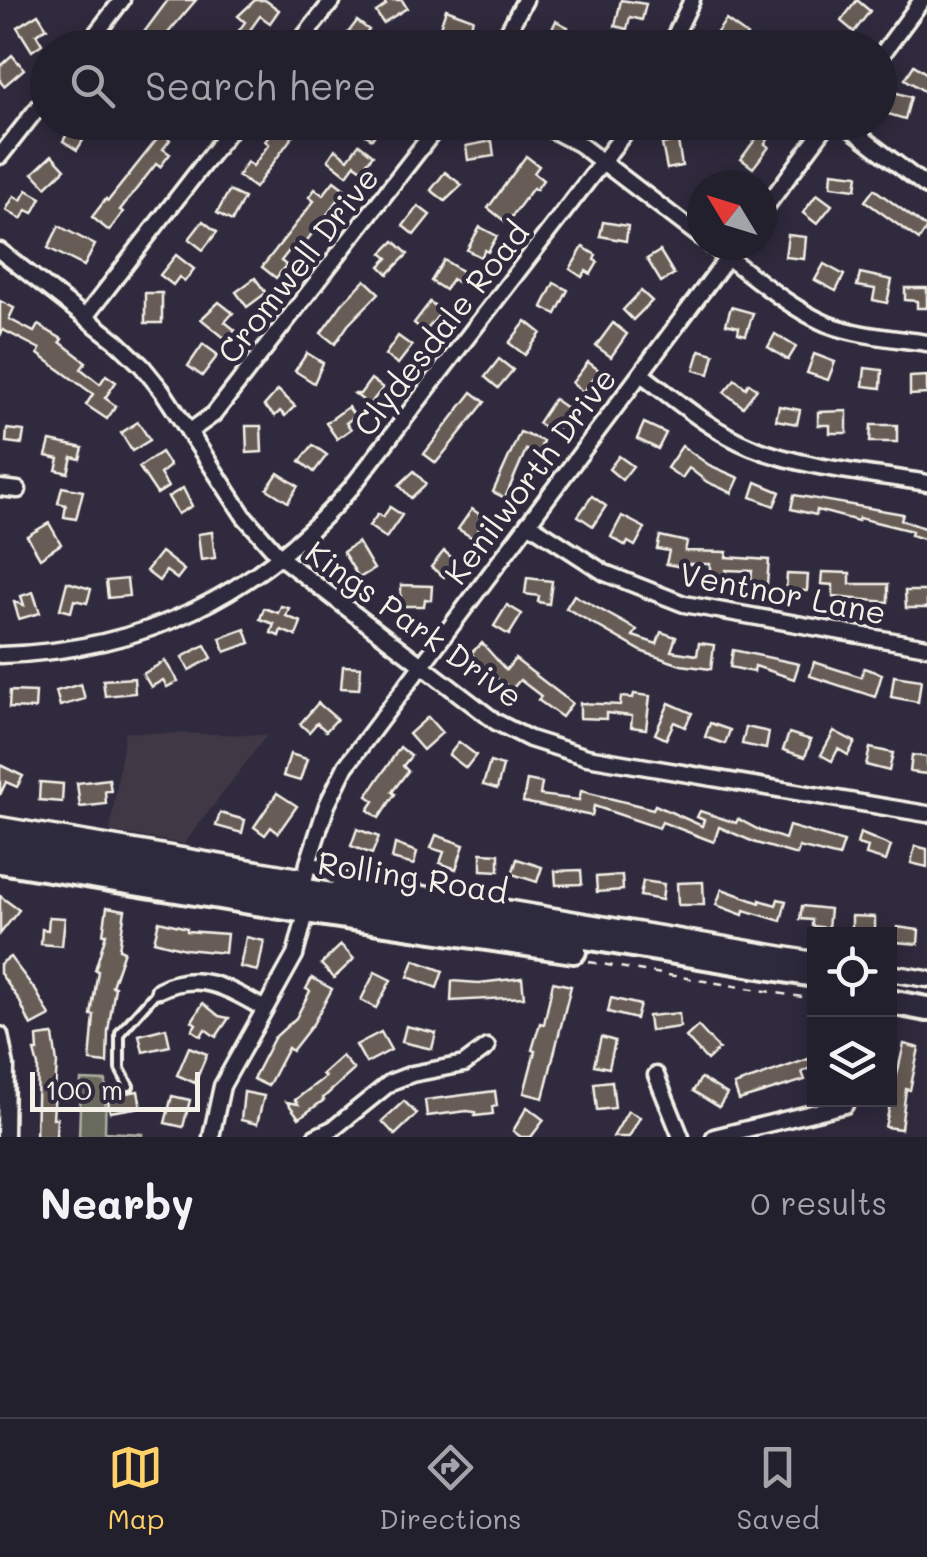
<!DOCTYPE html>
<html lang="en">
<head>
<meta charset="utf-8">
<style>
	:root { --surface:#23202e; --page:#2f2d3a; --text:#f1f3f6; --muted:#a3a3aa; --line:#403e4a; --accent:#ffd166 }
	body { margin:0; font-family:Mali,sans-serif; background:var(--page); color:var(--text) }
	.controls { position:absolute; right:30px; bottom:30px; display:grid; overflow:hidden; border-radius:0px; box-shadow:0 5px 25px #0003 }
	.controls button { width:90px; height:90px; display:grid; place-items:center; padding:0; border:0; border-bottom:2px solid var(--line); background:var(--surface); color:var(--text); font:50px sans-serif }
	.compass { position:absolute; left:687px; top:170px; width:90px; height:90px; border-radius:50%; background:var(--surface); box-shadow:0 5px 25px #0003; rotate:308deg }
	.scale { position:absolute; left:30px; bottom:25px; width:170px; box-sizing:border-box; padding-left:10px; border:5px solid #f4f1e8; border-top:0; font-size:28px; line-height:35px; white-space:nowrap; color:#f4f1e8; -webkit-text-stroke:8px #2f2a3d; paint-order:stroke }
	.list { margin:0; padding:0; list-style:none }
	h2 { display:flex; justify-content:space-between; align-items:center; height:130px; margin:0; padding:0 40px; font-size:42px }
	h2 small { font-size:32px; font-weight:400; color:var(--muted) }
	.icon { flex:none; width:55px; height:55px; fill:none; stroke:currentColor; stroke-width:2; stroke-linecap:round; stroke-linejoin:round }
	.map { position:relative; flex:none; width:927px; height:1137px; overflow:hidden }
	.search { position:absolute; background:var(--surface); box-shadow:0 5px 25px #0003; left:30px; right:30px; top:30px; height:110px; display:flex; align-items:center; gap:25px; box-sizing:border-box; padding:0 35px; border-radius:55px; color:var(--muted); font-size:38px }
	.sheet { height:280px; background:var(--surface) }
	nav { display:flex; justify-content:space-around; align-items:center; box-sizing:border-box; height:140px; border-top:2px solid var(--line); background:var(--surface); font-size:28px; color:var(--muted) }
	nav a { display:grid; justify-items:center; gap:5px }
	nav .on { color:var(--accent) }
	.map>svg:first-child { display:block }
</style>
</head>
<body>
<div class="map">
<svg width="927" height="1137" viewBox="0 0 927 1137">
	<rect width="100%" height="100%" fill="#2f2a3d"/>
	<filter id="ink" filterUnits="userSpaceOnUse"><feTurbulence type="fractalNoise" baseFrequency=".01" numOctaves="2"/><feDisplacementMap in="SourceGraphic" scale="20" xChannelSelector="R" yChannelSelector="G"/><feConvolveMatrix kernelMatrix="1 2 1 2 8 2 1 2 1" color-interpolation-filters="sRGB"/></filter>
	<g filter="url(#ink)">
		<!-- built -->
		<polygon fill="#403945" points="125,732 153,733 267,735 184,844 110,831"/>
		<!-- green -->
		<polygon fill="#686b5d" stroke="#aeaea2" stroke-width="2.5" points="81,1080 106,1081 105,1132 143,1134 143,1137 79,1137"/>
		<!-- building -->
		<g fill="#685b57" stroke="#f4f1e8" stroke-width="2.5">
			<polygon points="168,0 196,0 168,33 171,35 161,48 143,48 136,43"/>
			<polygon points="255,0 265,0 279,10 270,23 260,16 245,37 260,48 227,48 245,22 238,16"/>
			<polygon points="383,0 402,0 407,8 383,23 376,12 386,5"/>
			<polygon points="621,0 646,4 642,20 630,17 627,29 615,26"/>
			<polygon points="857,0 870,11 854,32 841,21"/>
			<polygon points="446,9 473,19 469,31 458,27 454,38 438,33"/>
			<polygon points="38,14 47,28 36,34 42,44 32,51 17,27"/>
			<polygon points="726,20 747,35 738,48 718,48 710,42"/>
			<polygon points="357,21 369,30 355,48 348,48 341,42"/>
			<polygon points="556,21 568,27 557,48 554,48 545,43"/>
			<polygon points="827,34 844,48 816,48"/>
			<polygon points="12,55 24,69 4,86 0,81 0,66"/>
			<polygon points="914,65 927,74 927,93 905,79"/>
			<polygon points="894,92 911,97 905,119 888,114"/>
			<polygon points="74,122 89,131 77,150 63,141"/>
			<polygon points="279,122 303,122 255,188 238,176 247,162 253,166 269,144 265,141"/>
			<polygon points="367,122 397,122 388,135 379,128 372,139 361,132"/>
			<polygon points="754,122 779,122 765,144 769,147 753,168 741,159 763,129"/>
			<polygon points="162,133 170,140 163,149 170,154 160,167 156,164 120,210 123,212 109,231 92,217 106,199 108,201"/>
			<polygon points="492,141 494,156 468,160 466,146"/>
			<polygon points="678,141 682,166 667,169 662,144"/>
			<polygon points="359,144 373,155 362,169 355,164 347,175 328,160 335,149 348,159"/>
			<polygon points="52,155 65,169 46,187 33,173"/>
			<polygon points="526,156 539,166 534,173 543,180 536,190 533,188 507,223 488,208"/>
			<polygon points="445,172 462,185 445,201 431,190"/>
			<polygon points="832,172 858,175 856,189 831,186"/>
			<polygon points="334,181 346,190 301,248 295,243 281,261 286,265 276,278 262,267 314,201 309,197 315,189 323,195"/>
			<polygon points="874,189 927,228 919,240 865,201"/>
			<polygon points="27,190 41,198 33,213 27,210 21,219 6,210 14,196 21,200"/>
			<polygon points="229,191 244,198 232,221 217,213"/>
			<polygon points="817,194 832,205 817,224 803,213"/>
			<polygon points="418,206 430,215 414,235 403,226"/>
			<polygon points="203,221 217,232 203,250 189,239"/>
			<polygon points="603,222 628,226 626,241 600,236"/>
			<polygon points="59,226 95,245 84,266 48,248"/>
			<polygon points="480,227 497,236 488,252 485,250 481,257 467,250"/>
			<polygon points="788,235 806,237 804,259 785,257"/>
			<polygon points="394,241 408,254 388,274 380,266 388,258 382,253"/>
			<polygon points="583,247 596,255 594,260 598,262 591,274 586,271 582,277 570,269"/>
			<polygon points="660,251 674,274 661,282 647,259"/>
			<polygon points="176,255 194,269 185,281 179,277 173,285 160,275"/>
			<polygon points="444,260 468,275 462,285 452,279 445,290 431,281"/>
			<polygon points="824,264 844,275 836,291 815,280"/>
			<polygon points="860,273 892,280 887,303 873,300 875,289 857,286"/>
			<polygon points="255,278 266,293 247,307 236,292"/>
			<polygon points="365,280 379,293 348,325 335,344 321,333 342,304"/>
			<polygon points="554,283 568,290 556,314 542,307"/>
			<polygon points="905,288 927,288 927,308 917,308 917,301 905,300"/>
			<polygon points="641,291 652,301 633,320 623,310"/>
			<rect x="145" y="293" width="17" height="30"/>
			<polygon points="0,301 14,308 9,319 34,332 38,325 62,339 60,342 86,362 81,369 100,384 106,375 116,382 105,398 116,406 107,419 86,405 93,394 38,354 40,349 3,330 0,336"/>
			<polygon points="219,302 233,313 225,322 235,330 227,340 201,319"/>
			<polygon points="430,302 442,311 425,332 414,323"/>
			<polygon points="731,307 753,313 746,335 738,333 739,327 726,324"/>
			<polygon points="526,321 541,333 525,355 509,343"/>
			<polygon points="613,323 627,334 611,357 596,346"/>
			<polygon points="775,334 796,347 788,360 768,347"/>
			<polygon points="398,336 412,346 398,364 385,355"/>
			<polygon points="203,344 218,355 202,376 188,366"/>
			<polygon points="700,350 714,354 709,374 694,370"/>
			<polygon points="307,353 323,363 314,383 295,371"/>
			<polygon points="814,354 835,362 828,380 807,373"/>
			<polygon points="499,359 513,370 498,388 485,377"/>
			<polygon points="588,362 600,371 583,392 572,383"/>
			<polygon points="865,368 882,370 881,388 863,386"/>
			<polygon points="927,376 927,394 910,395 910,377"/>
			<polygon points="371,379 383,388 369,405 355,394 360,394"/>
			<polygon points="735,379 746,388 749,383 757,389 743,407 724,392"/>
			<polygon points="278,390 295,406 285,416 280,411 275,416 264,406"/>
			<polygon points="472,392 485,402 436,463 424,454"/>
			<polygon points="554,399 570,410 554,433 538,423"/>
			<polygon points="779,406 800,410 797,424 776,420"/>
			<polygon points="348,407 355,416 346,423 351,429 337,439 326,423"/>
			<polygon points="847,411 847,433 830,433 830,425 818,425 818,412"/>
			<polygon points="138,422 150,440 132,451 121,433"/>
			<polygon points="644,423 666,433 658,449 637,439"/>
			<polygon points="871,425 897,425 897,442 870,442"/>
			<polygon points="246,426 261,426 262,452 247,453"/>
			<polygon points="7,429 24,431 22,444 6,442"/>
			<polygon points="520,432 543,441 538,455 526,450 505,498 493,492"/>
			<polygon points="50,441 83,448 80,459 72,457 68,473 56,470 59,459 46,456"/>
			<polygon points="313,445 327,455 314,472 300,461"/>
			<polygon points="682,446 709,465 739,478 732,493 707,482 689,468 682,478 667,468"/>
			<polygon points="161,452 170,466 160,474 168,487 157,494 139,467"/>
			<polygon points="619,456 633,466 622,480 609,469"/>
			<polygon points="414,471 426,484 411,498 399,485"/>
			<polygon points="278,473 298,486 288,502 267,489"/>
			<polygon points="756,482 780,492 774,506 751,497"/>
			<polygon points="62,487 83,491 76,519 64,517 66,505 58,503"/>
			<polygon points="183,488 192,506 178,514 168,497"/>
			<polygon points="794,495 903,514 901,520 927,529 927,540 911,535 912,531 859,518 858,521 817,510 816,515 791,509"/>
			<polygon points="592,496 606,506 593,526 578,516"/>
			<polygon points="390,507 402,515 386,538 369,526 378,514 383,517"/>
			<polygon points="472,509 486,519 473,538 458,529"/>
			<polygon points="622,516 645,528 635,546 628,542 626,546 611,537"/>
			<polygon points="49,523 61,544 40,558 27,536"/>
			<polygon points="212,532 215,558 201,560 198,534"/>
			<polygon points="660,536 687,542 685,551 727,552 726,557 769,560 767,584 751,583 752,571 726,570 726,576 710,575 710,564 683,564 682,567 666,564 669,551 657,549"/>
			<polygon points="358,542 374,569 359,578 343,552"/>
			<polygon points="444,551 456,561 444,577 431,567"/>
			<polygon points="161,552 184,570 177,579 166,571 159,581 146,571"/>
			<polygon points="822,572 850,573 850,584 888,584 888,602 833,597 833,585 821,584"/>
			<polygon points="787,574 808,575 807,591 786,590"/>
			<polygon points="527,578 552,581 549,604 538,602 539,596 525,594"/>
			<polygon points="127,579 129,596 108,598 106,581"/>
			<polygon points="67,582 91,589 87,603 74,600 71,612 60,609"/>
			<polygon points="401,585 432,586 431,600 425,599 424,606 401,606"/>
			<polygon points="905,591 927,591 927,608 906,608"/>
			<polygon points="33,592 40,613 19,619 14,602 24,605 21,596"/>
			<polygon points="574,595 637,630 633,636 657,644 661,632 676,637 671,651 697,655 699,643 714,645 711,669 681,665 643,652 566,608"/>
			<polygon points="507,605 522,614 509,635 494,626"/>
			<polygon points="281,606 289,608 286,616 301,622 296,636 281,630 279,636 271,633 274,624 260,619 264,608 278,613"/>
			<polygon points="245,629 250,643 225,652 220,638"/>
			<polygon points="482,643 506,670 515,659 572,703 562,717 538,700 541,696 520,680 512,689 488,673 471,653"/>
			<polygon points="205,645 212,658 189,670 182,657"/>
			<polygon points="733,650 799,664 794,679 755,666 754,672 730,667"/>
			<polygon points="165,661 178,681 167,687 163,680 151,687 143,674"/>
			<polygon points="814,662 861,677 864,668 882,674 875,697 810,676"/>
			<polygon points="343,666 361,667 359,689 341,688"/>
			<polygon points="894,676 921,680 918,702 891,697"/>
			<polygon points="134,678 135,693 105,696 103,680"/>
			<polygon points="81,684 85,699 60,706 56,691"/>
			<polygon points="10,691 36,692 35,709 9,708"/>
			<polygon points="634,694 650,696 646,729 631,727 632,716 606,713 606,719 580,718 580,703 620,705 621,697 633,698"/>
			<polygon points="318,703 337,719 326,731 317,723 309,732 300,724"/>
			<polygon points="669,703 692,713 685,727 674,722 666,739 655,734"/>
			<polygon points="428,717 442,733 423,750 409,734"/>
			<polygon points="710,723 730,730 725,744 705,737"/>
			<polygon points="746,727 769,732 766,749 742,744"/>
			<polygon points="834,731 855,742 848,755 838,749 832,761 821,755"/>
			<polygon points="789,733 811,740 805,757 783,750"/>
			<polygon points="459,742 476,755 466,768 449,755"/>
			<polygon points="400,747 411,756 403,766 408,771 392,792 395,794 379,818 368,810 374,801 367,796"/>
			<polygon points="870,748 893,753 889,771 866,765"/>
			<polygon points="290,754 307,759 300,781 283,776"/>
			<polygon points="912,755 927,757 927,774 910,772"/>
			<polygon points="490,762 503,766 497,789 483,785"/>
			<polygon points="0,765 23,776 17,787 6,782 0,795"/>
			<polygon points="109,779 111,791 105,791 106,804 80,807 77,783"/>
			<polygon points="527,780 542,783 540,795 579,800 581,791 653,809 655,805 702,826 704,820 697,817 700,811 736,823 738,819 761,831 785,839 789,826 844,842 839,857 799,847 797,855 756,843 719,827 714,842 662,822 659,828 594,806 592,816 523,802"/>
			<polygon points="40,782 63,784 62,802 39,800"/>
			<polygon points="277,793 297,806 278,833 271,827 265,835 254,827"/>
			<polygon points="220,813 245,820 242,833 216,826"/>
			<polygon points="357,829 379,837 372,854 351,846"/>
			<polygon points="860,833 891,846 886,861 866,855 868,847 857,844"/>
			<polygon points="436,835 464,845 456,869 440,863 444,852 431,848"/>
			<polygon points="395,844 417,852 414,865 392,859"/>
			<polygon points="915,846 927,849 927,867 911,863"/>
			<polygon points="481,853 499,854 499,871 481,870"/>
			<polygon points="517,859 542,867 537,882 512,874"/>
			<polygon points="581,870 582,884 556,885 555,871"/>
			<polygon points="622,875 623,890 597,892 596,877"/>
			<polygon points="643,881 664,884 662,900 640,896"/>
			<polygon points="703,882 704,905 678,905 677,883"/>
			<polygon points="722,889 760,903 760,900 776,905 778,899 786,901 781,921 744,910 743,915 716,905"/>
			<polygon points="0,896 19,910 0,934"/>
			<polygon points="802,906 830,909 828,928 812,926 812,920 800,919"/>
			<polygon points="107,907 125,910 119,949 124,951 112,986 115,987 108,1031 107,1063 90,1061 94,1015 91,1015 98,971 95,970 106,934 103,934"/>
			<polygon points="852,916 875,917 875,934 852,934"/>
			<polygon points="49,917 65,918 62,946 41,944 42,929 48,930"/>
			<polygon points="159,921 187,928 187,931 227,934 225,953 185,949 154,941"/>
			<polygon points="897,927 919,930 918,944 896,942"/>
			<polygon points="246,937 264,941 258,971 240,967"/>
			<polygon points="341,945 354,959 334,978 321,964"/>
			<polygon points="10,957 36,991 50,1016 31,1026 19,1000 0,973 0,964"/>
			<polygon points="414,960 443,971 437,988 408,977"/>
			<polygon points="375,972 391,980 376,1008 361,1000"/>
			<polygon points="312,978 332,989 313,1024 292,1051 288,1048 268,1086 253,1079 274,1038 296,1018 310,991 306,989"/>
			<polygon points="522,978 524,997 451,1001 452,981 479,983"/>
			<polygon points="553,982 571,986 543,1098 524,1093 535,1051 532,1050 540,1023 544,1024"/>
			<polygon points="611,998 640,1005 636,1019 608,1012"/>
			<polygon points="203,1003 219,1016 229,1018 216,1037 205,1029 201,1036 192,1030 196,1024 192,1021"/>
			<polygon points="679,1013 680,1027 650,1031 648,1016"/>
			<polygon points="406,1026 436,1033 432,1049 402,1042"/>
			<polygon points="698,1026 719,1049 707,1060 686,1037"/>
			<polygon points="166,1028 170,1046 143,1052 139,1035"/>
			<polygon points="381,1032 391,1050 366,1063 356,1045"/>
			<polygon points="53,1035 57,1063 53,1118 57,1118 56,1137 36,1137 38,1066 34,1051 38,1051 37,1037"/>
			<polygon points="601,1037 615,1041 609,1068 594,1065"/>
			<polygon points="904,1044 919,1048 910,1090 906,1089 901,1129 885,1127"/>
			<polygon points="189,1047 207,1054 195,1083 177,1075"/>
			<polygon points="342,1056 354,1070 323,1098 324,1100 299,1118 287,1102 298,1104 295,1100 325,1077 322,1074"/>
			<polygon points="814,1057 814,1067 802,1072 805,1080 739,1100 734,1085"/>
			<polygon points="701,1078 727,1094 719,1107 693,1091"/>
			<polygon points="612,1081 615,1108 597,1110 594,1083"/>
			<polygon points="138,1091 141,1107 110,1112 107,1096"/>
			<polygon points="495,1091 497,1106 492,1107 493,1114 475,1116 475,1112 467,1111 427,1116 425,1100"/>
			<polygon points="244,1092 264,1096 257,1124 241,1120"/>
			<polygon points="172,1096 190,1100 183,1127 165,1123"/>
			<polygon points="404,1101 417,1114 395,1135 382,1121"/>
			<polygon points="527,1107 544,1120 531,1137 521,1137 513,1131"/>
			<polygon points="628,1111 640,1117 629,1137 613,1137"/>
		</g>
		<g fill="none" stroke-linecap="round" stroke-linejoin="round">
			<!-- lane casing -->
			<g stroke="#f4f1e8" stroke-width="14">
				<polyline id="lane" points="129,1086 120,1069 120,1033 158,990"/>
			</g>
			<!-- street casing -->
			<g stroke="#f4f1e8" stroke-width="21">
				<g id="street">
					<polyline points="85,48 122,0"/>
					<polyline points="295,48 333,0"/>
					<polyline points="499,48 525,0"/>
					<polyline points="669,48 692,0"/>
					<polyline points="880,57 922,0"/>
					<polyline points="526,122 552,130 579,144 702,238"/>
					<polyline points="842,122 927,187"/>
					<polyline points="0,156 48,95"/>
					<polyline points="762,212 829,122"/>
					<path d="M711 245C748 271 785 306 827 324 858 336 894 338 927 343"/>
					<polyline points="0,251 117,342 142,366 163,392 244,516 280,557 496,722 530,739 587,757 927,814"/>
					<polyline points="85,317 236,122"/>
					<path d="M641 374C676 400 710 430 751 447 806 469 869 473 927 483"/>
					<polyline points="189,432 214,414 441,122"/>
					<polyline points="0,488 18,490"/>
					<polyline points="528,523 605,573 684,604 927,647"/>
					<path d="M0 655C144 651 257 595 351 488L633 122"/>
					<polyline points="0,825 305,877"/>
					<polyline points="317,866 340,880 814,960"/>
					<polyline points="890,973 927,979"/>
					<path d="M159 990C198 970 228 988 263 1008"/>
					<polyline points="0,1035 6,1066 5,1137"/>
					<polyline points="656,1075 681,1137"/>
					<polyline points="211,1137 222,1086 295,955 304,921 303,890 308,863 327,805 346,766 737,245"/>
					<polyline points="315,1137 334,1128 391,1082 412,1074 464,1064 487,1047"/>
					<polyline points="714,1137 845,1105"/>
				</g>
			</g>
			<!-- primary casing -->
			<g stroke="#f4f1e8" stroke-width="30">
				<g id="primary">
					<polyline points="0,840 814,975"/>
					<polyline points="0,861 305,911 574,951"/>
					<polyline points="890,1002 927,1009"/>
				</g>
			</g>
			<!-- path -->
			<polyline stroke="#f4f1e8" stroke-width="2.5" stroke-dasharray="8 8" stroke-linecap="butt" points="589,962 814,999"/>
			<!-- lane -->
			<use href="#lane" stroke="#2f2a3d" stroke-width="6"/>
			<!-- street -->
			<use href="#street" stroke="#2f2a3d" stroke-width="14"/>
			<!-- primary -->
			<use href="#primary" stroke="#2f2a3d" stroke-width="22"/>
		</g>
	</g>
	<g text-anchor="middle" dominant-baseline="central" stroke-width="9" stroke-linejoin="round" paint-order="stroke">
		<!-- street labels -->
		<g font-size="32" fill="#f4f1e8" stroke="#2f2a3d">
			<text transform="translate(297 264) rotate(-52)">Cromwell Drive</text>
			<text transform="translate(440 328) rotate(-52)">Clydesdale Road</text>
			<text transform="translate(529 475) rotate(-53)">Kenilworth Drive</text>
			<text transform="translate(783 592) rotate(11)">Ventnor Lane</text>
			<text transform="translate(415 623) rotate(36)">Kings Park Drive</text>
			<text transform="translate(413 876) rotate(9)">Rolling Road</text>
		</g>
	</g>
</svg>
<div class="controls">
<button><svg class="icon" aria-label="locate" viewBox="0 0 24 24"><circle cx="12" cy="12" r="6"/><path d="M12 2v4M12 18v4M2 12h4M18 12h4"/></svg></button>
<button><svg class="icon" aria-label="layers" viewBox="0 0 24 24"><path d="M12 4l9 5-9 5-9-5zM3 14l9 5 9-5"/></svg></button>
</div>
<svg class="compass" viewBox="-18 -18 36 36"><path d="M0-13l5 13h-10z" fill="#e53935"/><path d="M0 13l5-13h-10z" fill="#a3a3aa"/></svg>
<div class="scale">100 m</div>
<div class="search"><svg class="icon" aria-label="search" viewBox="0 0 24 24"><circle cx="10" cy="10" r="6"/><path d="M15 15l6 6"/></svg>Search here</div>
</div>
<section class="sheet">
<h2>Nearby<small>0 results</small></h2>
<ul class="list">
</ul>
</section>
<nav>
<a class="on"><svg class="icon" aria-label="map" viewBox="0 0 24 24"><path d="M3 6l6-2 6 2 6-2v14l-6 2-6-2-6 2zM9 4v14M15 6v14"/></svg>Map</a>
<a><svg class="icon" aria-label="directions" viewBox="0 0 24 24"><path d="M12 3l9 9-9 9-9-9zM9 14v-3h6M13 9l2 2-2 2"/></svg>Directions</a>
<a><svg class="icon" aria-label="saved" viewBox="0 0 24 24"><path d="M7 4h10v16l-5-4-5 4z"/></svg>Saved</a>
</nav>
</body>
</html>
